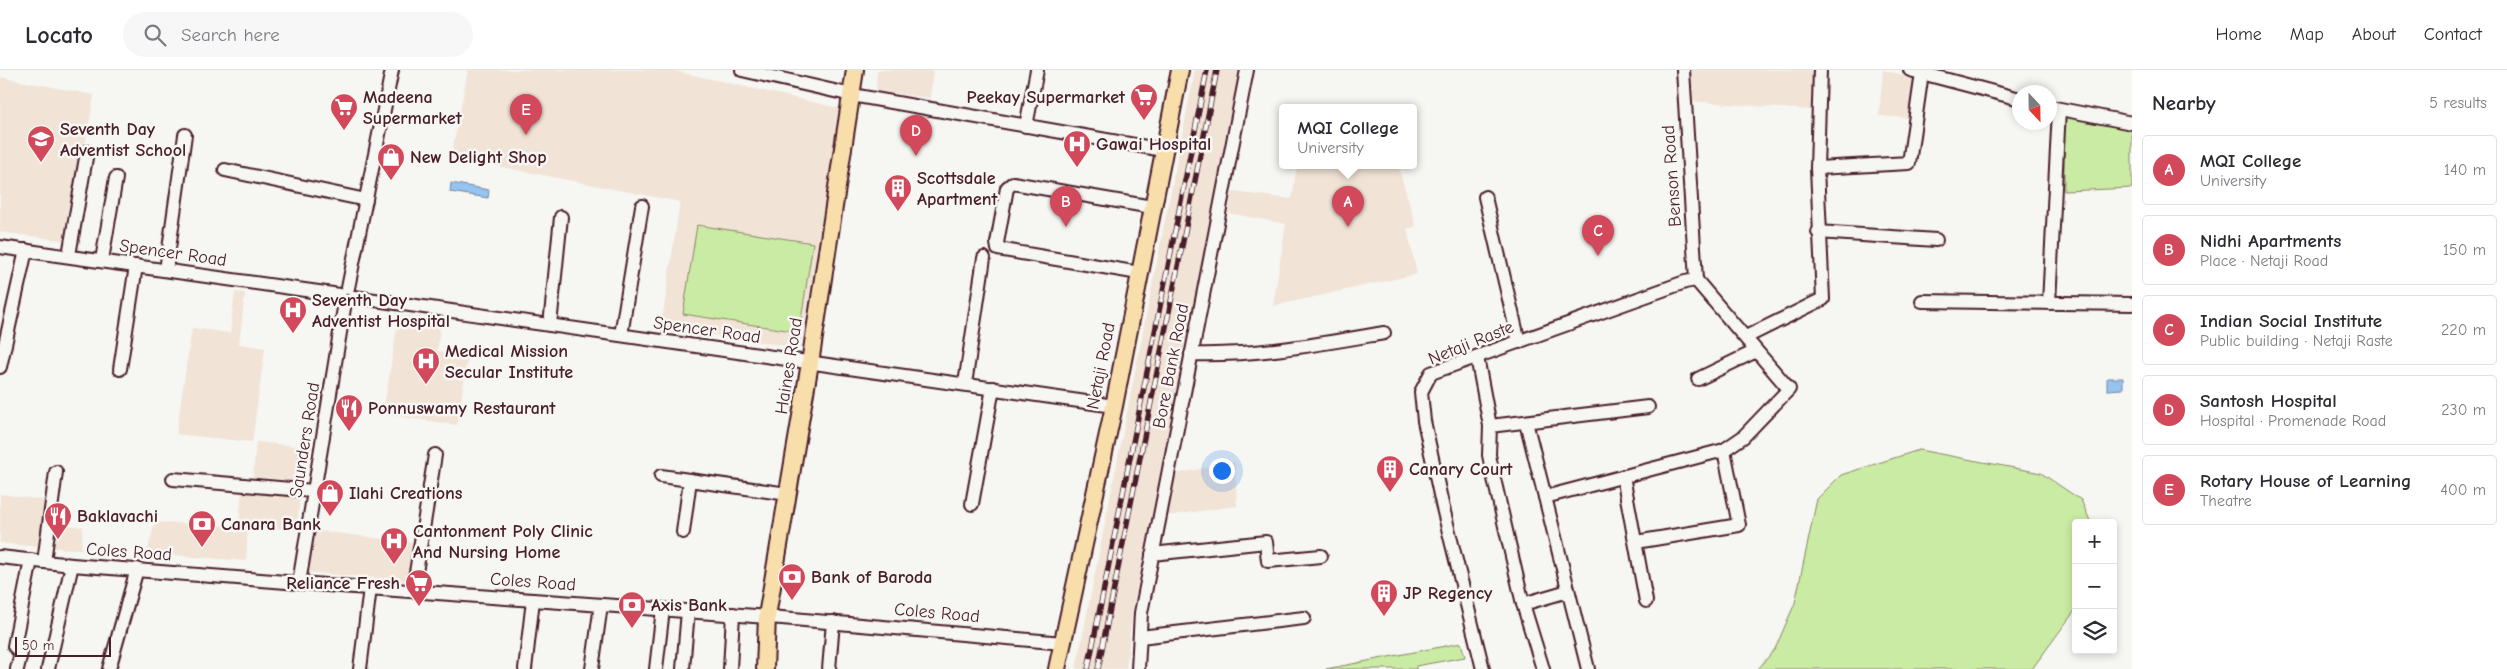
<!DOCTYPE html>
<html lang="en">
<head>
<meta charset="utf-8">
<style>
	:root { --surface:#fff; --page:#f7f7f7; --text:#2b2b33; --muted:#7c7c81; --line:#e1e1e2; --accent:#d1495b }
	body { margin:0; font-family:"Comic Neue",sans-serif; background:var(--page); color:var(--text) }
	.controls { position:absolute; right:15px; bottom:15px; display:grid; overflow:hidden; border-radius:5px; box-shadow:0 2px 8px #0003 }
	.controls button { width:45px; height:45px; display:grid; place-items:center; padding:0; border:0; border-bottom:1px solid var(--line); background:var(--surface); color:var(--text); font:25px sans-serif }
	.compass { position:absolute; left:2012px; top:15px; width:45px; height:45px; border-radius:50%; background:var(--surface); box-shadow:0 2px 8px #0003; rotate:158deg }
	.scale { position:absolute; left:15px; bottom:12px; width:96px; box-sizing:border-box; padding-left:5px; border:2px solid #4a1f2b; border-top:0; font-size:14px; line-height:18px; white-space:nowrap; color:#4a1f2b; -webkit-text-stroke:4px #f6f6f2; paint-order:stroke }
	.you { position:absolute; left:1221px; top:400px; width:18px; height:18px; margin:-12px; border:4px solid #fff; border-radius:50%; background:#1a73e8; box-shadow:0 0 0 8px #1a73e833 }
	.badge { display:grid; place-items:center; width:32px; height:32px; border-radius:50%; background:var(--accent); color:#fff; font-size:16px; font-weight:700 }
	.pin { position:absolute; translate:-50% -41px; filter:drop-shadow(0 1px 2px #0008) }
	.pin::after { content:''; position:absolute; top:26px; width:18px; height:15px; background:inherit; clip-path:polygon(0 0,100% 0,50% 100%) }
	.popup { position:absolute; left:1279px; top:34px; width:138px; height:65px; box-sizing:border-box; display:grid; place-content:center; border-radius:5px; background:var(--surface); filter:drop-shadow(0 1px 4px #0005); font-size:16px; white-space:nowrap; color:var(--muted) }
	.popup b { font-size:19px; color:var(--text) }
	.popup::after { content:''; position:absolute; left:50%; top:100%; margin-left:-10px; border:10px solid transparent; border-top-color:var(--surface) }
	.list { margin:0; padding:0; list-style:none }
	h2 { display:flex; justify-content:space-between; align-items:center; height:65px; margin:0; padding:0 20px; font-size:21px }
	h2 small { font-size:16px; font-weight:400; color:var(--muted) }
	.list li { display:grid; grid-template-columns:32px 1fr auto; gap:15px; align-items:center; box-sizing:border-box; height:70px; margin:0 10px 10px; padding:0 10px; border:1px solid var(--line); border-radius:5px }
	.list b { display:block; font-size:19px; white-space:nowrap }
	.list p { margin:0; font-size:16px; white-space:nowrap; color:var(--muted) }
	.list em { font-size:16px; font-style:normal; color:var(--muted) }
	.icon { flex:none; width:28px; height:28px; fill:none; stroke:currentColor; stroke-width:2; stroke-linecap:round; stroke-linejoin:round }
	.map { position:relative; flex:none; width:2132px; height:599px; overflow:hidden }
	header { display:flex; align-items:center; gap:30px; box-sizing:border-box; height:70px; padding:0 25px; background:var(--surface); border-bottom:1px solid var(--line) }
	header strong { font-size:24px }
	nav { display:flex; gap:28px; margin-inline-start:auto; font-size:18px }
	.search { width:350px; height:45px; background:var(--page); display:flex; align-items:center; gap:12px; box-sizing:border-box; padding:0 18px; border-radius:28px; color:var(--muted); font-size:19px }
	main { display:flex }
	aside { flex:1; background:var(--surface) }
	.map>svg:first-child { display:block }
</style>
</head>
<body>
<header>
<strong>Locato</strong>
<div class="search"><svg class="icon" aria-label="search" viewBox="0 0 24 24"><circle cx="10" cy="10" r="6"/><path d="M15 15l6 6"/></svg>Search here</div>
<nav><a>Home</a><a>Map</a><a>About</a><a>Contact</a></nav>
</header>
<main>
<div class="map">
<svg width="2132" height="599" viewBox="0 0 2132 599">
	<rect width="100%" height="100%" fill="#f6f6f2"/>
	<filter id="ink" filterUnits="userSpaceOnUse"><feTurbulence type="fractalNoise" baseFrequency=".02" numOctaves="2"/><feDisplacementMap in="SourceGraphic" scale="10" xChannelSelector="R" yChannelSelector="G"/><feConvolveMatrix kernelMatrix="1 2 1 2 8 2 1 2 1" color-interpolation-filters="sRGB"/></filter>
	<g filter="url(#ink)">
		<!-- built -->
		<g fill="#f1e3d6">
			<polygon points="468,0 671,0 843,39 800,278 661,257 680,132 451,87"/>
			<polygon points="877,0 933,0 930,28 876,21"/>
			<polygon points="1195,0 1242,0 1132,544 1126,599 1076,599"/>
			<polygon points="1687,0 1814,0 1811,40 1689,31"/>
			<polygon points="1883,0 1915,8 1913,48 1879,46"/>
			<polygon points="0,7 94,25 68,171 0,162"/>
			<polygon points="1297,96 1398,96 1416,156 1407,159 1417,204 1273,236 1286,154 1228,143 1232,122 1292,129"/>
			<polygon points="235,222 245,223 239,274 265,278 252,372 176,364 192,258 230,263"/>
			<polygon points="399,245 441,251 437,281 468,286 457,355 383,344"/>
			<polygon points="256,372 304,377 301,411 253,407"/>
			<polygon points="1235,392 1237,436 1164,446 1171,405"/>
			<polygon points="242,420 300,424 297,460 248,456 246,491 147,483 155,452 239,456"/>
			<polygon points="0,424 44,430 40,477 0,473"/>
			<polygon points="51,453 83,457 81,479 49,478"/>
			<polygon points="312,460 414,473 408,511 304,502"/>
		</g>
		<!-- green -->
		<g fill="#caeba3" stroke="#8a8567">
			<polygon points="2064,45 2132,59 2132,118 2064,121"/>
			<polygon points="697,155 813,173 799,262 683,244"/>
			<polygon points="1919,380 2041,403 2081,430 2091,453 2076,453 2076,539 2032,599 1758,599 1775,579 1795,533 1817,429 1841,405"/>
			<polygon points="1461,573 1465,587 1416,596 1416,599 1326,599"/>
		</g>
		<!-- water -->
		<g fill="#95c4f0" stroke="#7782a1">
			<polygon points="451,113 489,120 488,128 450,122"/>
			<polygon points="2107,308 2123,308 2123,319 2107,320"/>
		</g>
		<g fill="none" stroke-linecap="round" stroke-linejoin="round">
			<!-- minor casing -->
			<g stroke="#4a1f2b" stroke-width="16">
				<g id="minor">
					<polyline points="742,0 852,25 1163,80"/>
					<polyline points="1683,0 1696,210"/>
					<polyline points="1910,0 2020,29"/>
					<polyline points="2050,37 2132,53"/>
					<polyline points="1026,56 1037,0"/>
					<polyline points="1817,98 1909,93 1922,3"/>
					<polyline points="225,100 366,130"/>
					<polyline points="1485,127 1519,272"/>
					<polyline points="1818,162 1936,170"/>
					<polyline points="0,177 340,225"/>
					<polyline points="69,185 87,82"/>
					<polyline points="102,190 116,108"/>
					<polyline points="166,200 185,65"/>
					<polyline points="1139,203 998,179 997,173 1007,118 1013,113 1152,137"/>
					<polyline points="348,218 392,0"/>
					<polyline points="354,227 1114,336"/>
					<polyline points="1922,231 2132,234"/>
					<polyline points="2049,233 2059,40"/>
					<polyline points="550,255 561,147"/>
					<polyline points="621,265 642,136"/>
					<polyline points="1746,267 1823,229 1817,98 1820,0"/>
					<path d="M1191 284C1257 286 1320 274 1384 263"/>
					<polyline points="1477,287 1490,356 1489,385 1492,400 1523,534 1543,599"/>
					<polyline points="0,297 26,180"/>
					<polyline points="120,299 136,196"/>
					<polyline points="1698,309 1756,281"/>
					<polyline points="965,314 984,188"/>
					<polyline points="1526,352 1545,427"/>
					<polyline points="1490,356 1648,337"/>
					<polyline points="661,406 788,424"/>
					<polyline points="1623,406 1646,531"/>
					<polyline points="173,409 314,421"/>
					<polyline points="972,434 993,318"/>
					<polyline points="683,462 690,410"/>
					<polyline points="1636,472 1739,455 1724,380"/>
					<polyline points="1152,484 1266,472 1268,491 1321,486"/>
					<polyline points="0,487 72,495 299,513 782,548 1063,573"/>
					<polyline points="44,492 56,402"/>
					<polyline points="299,513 345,232"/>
					<polyline points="413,521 435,385"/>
					<polyline points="1523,534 1568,521"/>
					<polyline points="1140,567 1304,548"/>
					<polyline points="17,599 21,583 14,576 31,490"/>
					<polyline points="48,599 72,495"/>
					<polyline points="109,599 137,499"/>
					<polyline points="360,599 370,518"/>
					<polyline points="525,599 533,530"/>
					<polyline points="592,599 601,535"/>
					<polyline points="656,599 663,539"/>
					<polyline points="683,599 688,541"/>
					<polyline points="730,599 733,544"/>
					<polyline points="829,599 833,552"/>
					<polyline points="1138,599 1141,543 1247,0"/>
					<polyline points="1483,599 1442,434 1424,351 1421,322 1431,303 1685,212 1696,210"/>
					<polyline points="1588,599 1545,427 1724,380 1743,367 1789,319 1696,210"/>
				</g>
			</g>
			<!-- major casing -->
			<g stroke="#4a1f2b" stroke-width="20">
				<g id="major">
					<polyline points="765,599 767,546 810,293 855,0"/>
					<polyline points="1057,599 1114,336 1180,0"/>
				</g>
			</g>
			<!-- minor -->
			<use href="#minor" stroke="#f6f6f2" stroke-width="12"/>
			<!-- major -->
			<use href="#major" stroke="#f8deab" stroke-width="16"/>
			<!-- rail casing -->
			<g stroke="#4a1f2b" stroke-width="5.5">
				<g id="rail">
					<polyline points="1088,599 1207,0"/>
					<polyline points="1098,599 1217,0"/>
				</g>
			</g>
			<!-- rail -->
			<use href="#rail" stroke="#f6f6f2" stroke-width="4" stroke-dasharray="11" stroke-linecap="butt"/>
		</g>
	</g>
	<!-- icons -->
	<defs>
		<g id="supermarket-pin" transform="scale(1.4375)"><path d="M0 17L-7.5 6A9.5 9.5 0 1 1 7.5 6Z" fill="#d1495b" stroke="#f6f6f2"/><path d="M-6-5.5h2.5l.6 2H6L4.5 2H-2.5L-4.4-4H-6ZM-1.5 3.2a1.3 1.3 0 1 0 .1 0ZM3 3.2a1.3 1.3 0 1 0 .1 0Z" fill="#fff"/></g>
		<g id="school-pin" transform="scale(1.4375)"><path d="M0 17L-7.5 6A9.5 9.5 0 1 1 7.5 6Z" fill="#d1495b" stroke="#f6f6f2"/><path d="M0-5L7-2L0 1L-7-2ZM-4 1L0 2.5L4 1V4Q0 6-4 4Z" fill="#fff"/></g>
		<g id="hospital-pin" transform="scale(1.4375)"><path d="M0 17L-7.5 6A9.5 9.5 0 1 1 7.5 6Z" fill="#d1495b" stroke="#f6f6f2"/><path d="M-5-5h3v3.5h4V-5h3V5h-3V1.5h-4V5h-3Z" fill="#fff"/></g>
		<g id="shop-pin" transform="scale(1.4375)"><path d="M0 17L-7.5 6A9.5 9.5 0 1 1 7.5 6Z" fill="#d1495b" stroke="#f6f6f2"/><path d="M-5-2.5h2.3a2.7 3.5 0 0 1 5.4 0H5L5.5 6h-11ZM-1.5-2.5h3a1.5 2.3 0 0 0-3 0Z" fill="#fff"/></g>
		<g id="building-pin" transform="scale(1.4375)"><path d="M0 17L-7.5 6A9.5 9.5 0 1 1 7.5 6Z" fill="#d1495b" stroke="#f6f6f2"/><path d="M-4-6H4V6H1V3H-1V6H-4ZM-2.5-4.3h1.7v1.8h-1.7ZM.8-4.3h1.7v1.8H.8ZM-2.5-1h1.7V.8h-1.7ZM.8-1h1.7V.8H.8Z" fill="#fff"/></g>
		<g id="restaurant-pin" transform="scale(1.4375)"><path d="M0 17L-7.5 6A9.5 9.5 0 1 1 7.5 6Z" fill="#d1495b" stroke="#f6f6f2"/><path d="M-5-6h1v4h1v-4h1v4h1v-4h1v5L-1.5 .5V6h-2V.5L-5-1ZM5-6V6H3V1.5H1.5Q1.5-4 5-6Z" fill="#fff"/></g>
		<g id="bank-pin" transform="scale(1.4375)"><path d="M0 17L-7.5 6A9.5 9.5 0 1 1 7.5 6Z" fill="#d1495b" stroke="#f6f6f2"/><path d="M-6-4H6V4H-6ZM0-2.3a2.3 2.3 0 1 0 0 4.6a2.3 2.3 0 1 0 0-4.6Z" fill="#fff"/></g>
	</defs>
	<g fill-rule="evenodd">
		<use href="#supermarket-pin" x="1144" y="27"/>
		<use href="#supermarket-pin" x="344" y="37"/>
		<use href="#school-pin" x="41" y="69"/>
		<use href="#hospital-pin" x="1077" y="74"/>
		<use href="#shop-pin" x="391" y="87"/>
		<use href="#building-pin" x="898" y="118"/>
		<use href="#hospital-pin" x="293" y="240"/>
		<use href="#hospital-pin" x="426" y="291"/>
		<use href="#restaurant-pin" x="349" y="338"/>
		<use href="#building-pin" x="1390" y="399"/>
		<use href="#shop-pin" x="330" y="423"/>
		<use href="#restaurant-pin" x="58" y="446"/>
		<use href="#bank-pin" x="202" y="454"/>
		<use href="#hospital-pin" x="394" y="471"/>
		<use href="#bank-pin" x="792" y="507"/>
		<use href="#supermarket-pin" x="419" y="513"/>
		<use href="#building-pin" x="1384" y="523"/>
		<use href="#bank-pin" x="632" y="535"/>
	</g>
	<g text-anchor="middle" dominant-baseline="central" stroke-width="5" stroke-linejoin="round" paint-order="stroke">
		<!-- poi labels -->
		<g font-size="18" font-weight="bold" fill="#4a1f2b" stroke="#f6f6f2" text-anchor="start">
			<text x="363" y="27">Madeena<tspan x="363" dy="21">Supermarket</tspan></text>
			<text x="1125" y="27" text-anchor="end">Peekay Supermarket</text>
			<text x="60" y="59">Seventh Day<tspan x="60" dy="21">Adventist School</tspan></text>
			<text x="1096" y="74">Gawai Hospital</text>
			<text x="410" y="87">New Delight Shop</text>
			<text x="917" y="108">Scottsdale<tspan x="917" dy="21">Apartment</tspan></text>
			<text x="312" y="230">Seventh Day<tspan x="312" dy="21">Adventist Hospital</tspan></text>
			<text x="445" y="281">Medical Mission<tspan x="445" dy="21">Secular Institute</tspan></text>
			<text x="368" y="338">Ponnuswamy Restaurant</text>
			<text x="1409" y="399">Canary Court</text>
			<text x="349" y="423">Ilahi Creations</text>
			<text x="77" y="446">Baklavachi</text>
			<text x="221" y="454">Canara Bank</text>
			<text x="413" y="461">Cantonment Poly Clinic<tspan x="413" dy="21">And Nursing Home</tspan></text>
			<text x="811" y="507">Bank of Baroda</text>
			<text x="400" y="513" text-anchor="end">Reliance Fresh</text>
			<text x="1403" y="523">JP Regency</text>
			<text x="651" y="535">Axis Bank</text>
		</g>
		<!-- street labels -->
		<g font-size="18" fill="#4a1f2b" stroke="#f6f6f2">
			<text transform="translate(1672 106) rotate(-94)">Benson Road</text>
			<text transform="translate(173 183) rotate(8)">Spencer Road</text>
			<text transform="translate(707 260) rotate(8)">Spencer Road</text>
			<text transform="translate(1471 273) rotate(-22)">Netaji Raste</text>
			<text transform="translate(789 296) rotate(-81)">Haines Road</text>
			<text transform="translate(1101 296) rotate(-79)">Netaji Road</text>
			<text transform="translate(1171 296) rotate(-79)">Bore Bank Road</text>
			<text transform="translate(305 370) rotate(-81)">Saunders Road</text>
			<text transform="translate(129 482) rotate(4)">Coles Road</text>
			<text transform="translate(533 512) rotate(4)">Coles Road</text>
			<text transform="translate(937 543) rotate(5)">Coles Road</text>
		</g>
	</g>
</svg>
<div class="controls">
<button>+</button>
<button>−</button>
<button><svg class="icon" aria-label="layers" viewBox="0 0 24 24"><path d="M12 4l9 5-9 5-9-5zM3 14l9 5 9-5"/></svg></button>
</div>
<svg class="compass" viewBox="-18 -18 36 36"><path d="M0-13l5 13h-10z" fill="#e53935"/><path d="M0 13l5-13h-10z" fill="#7c7c81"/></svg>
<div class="scale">50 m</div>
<div class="you"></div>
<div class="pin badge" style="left:1348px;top:157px">A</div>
<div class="popup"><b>MQI College</b>University</div>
<div class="pin badge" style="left:1066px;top:157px">B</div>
<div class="pin badge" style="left:1598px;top:186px">C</div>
<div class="pin badge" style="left:916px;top:86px">D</div>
<div class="pin badge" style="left:526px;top:65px">E</div>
</div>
<aside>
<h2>Nearby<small>5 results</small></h2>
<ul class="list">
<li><span class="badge">A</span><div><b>MQI College</b><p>University</p></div><em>140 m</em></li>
<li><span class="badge">B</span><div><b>Nidhi Apartments</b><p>Place · Netaji Road</p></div><em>150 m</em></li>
<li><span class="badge">C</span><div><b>Indian Social Institute</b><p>Public building · Netaji Raste</p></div><em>220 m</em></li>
<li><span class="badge">D</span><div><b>Santosh Hospital</b><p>Hospital · Promenade Road</p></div><em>230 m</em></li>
<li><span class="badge">E</span><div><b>Rotary House of Learning</b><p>Theatre</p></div><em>400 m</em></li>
</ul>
</aside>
</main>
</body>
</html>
